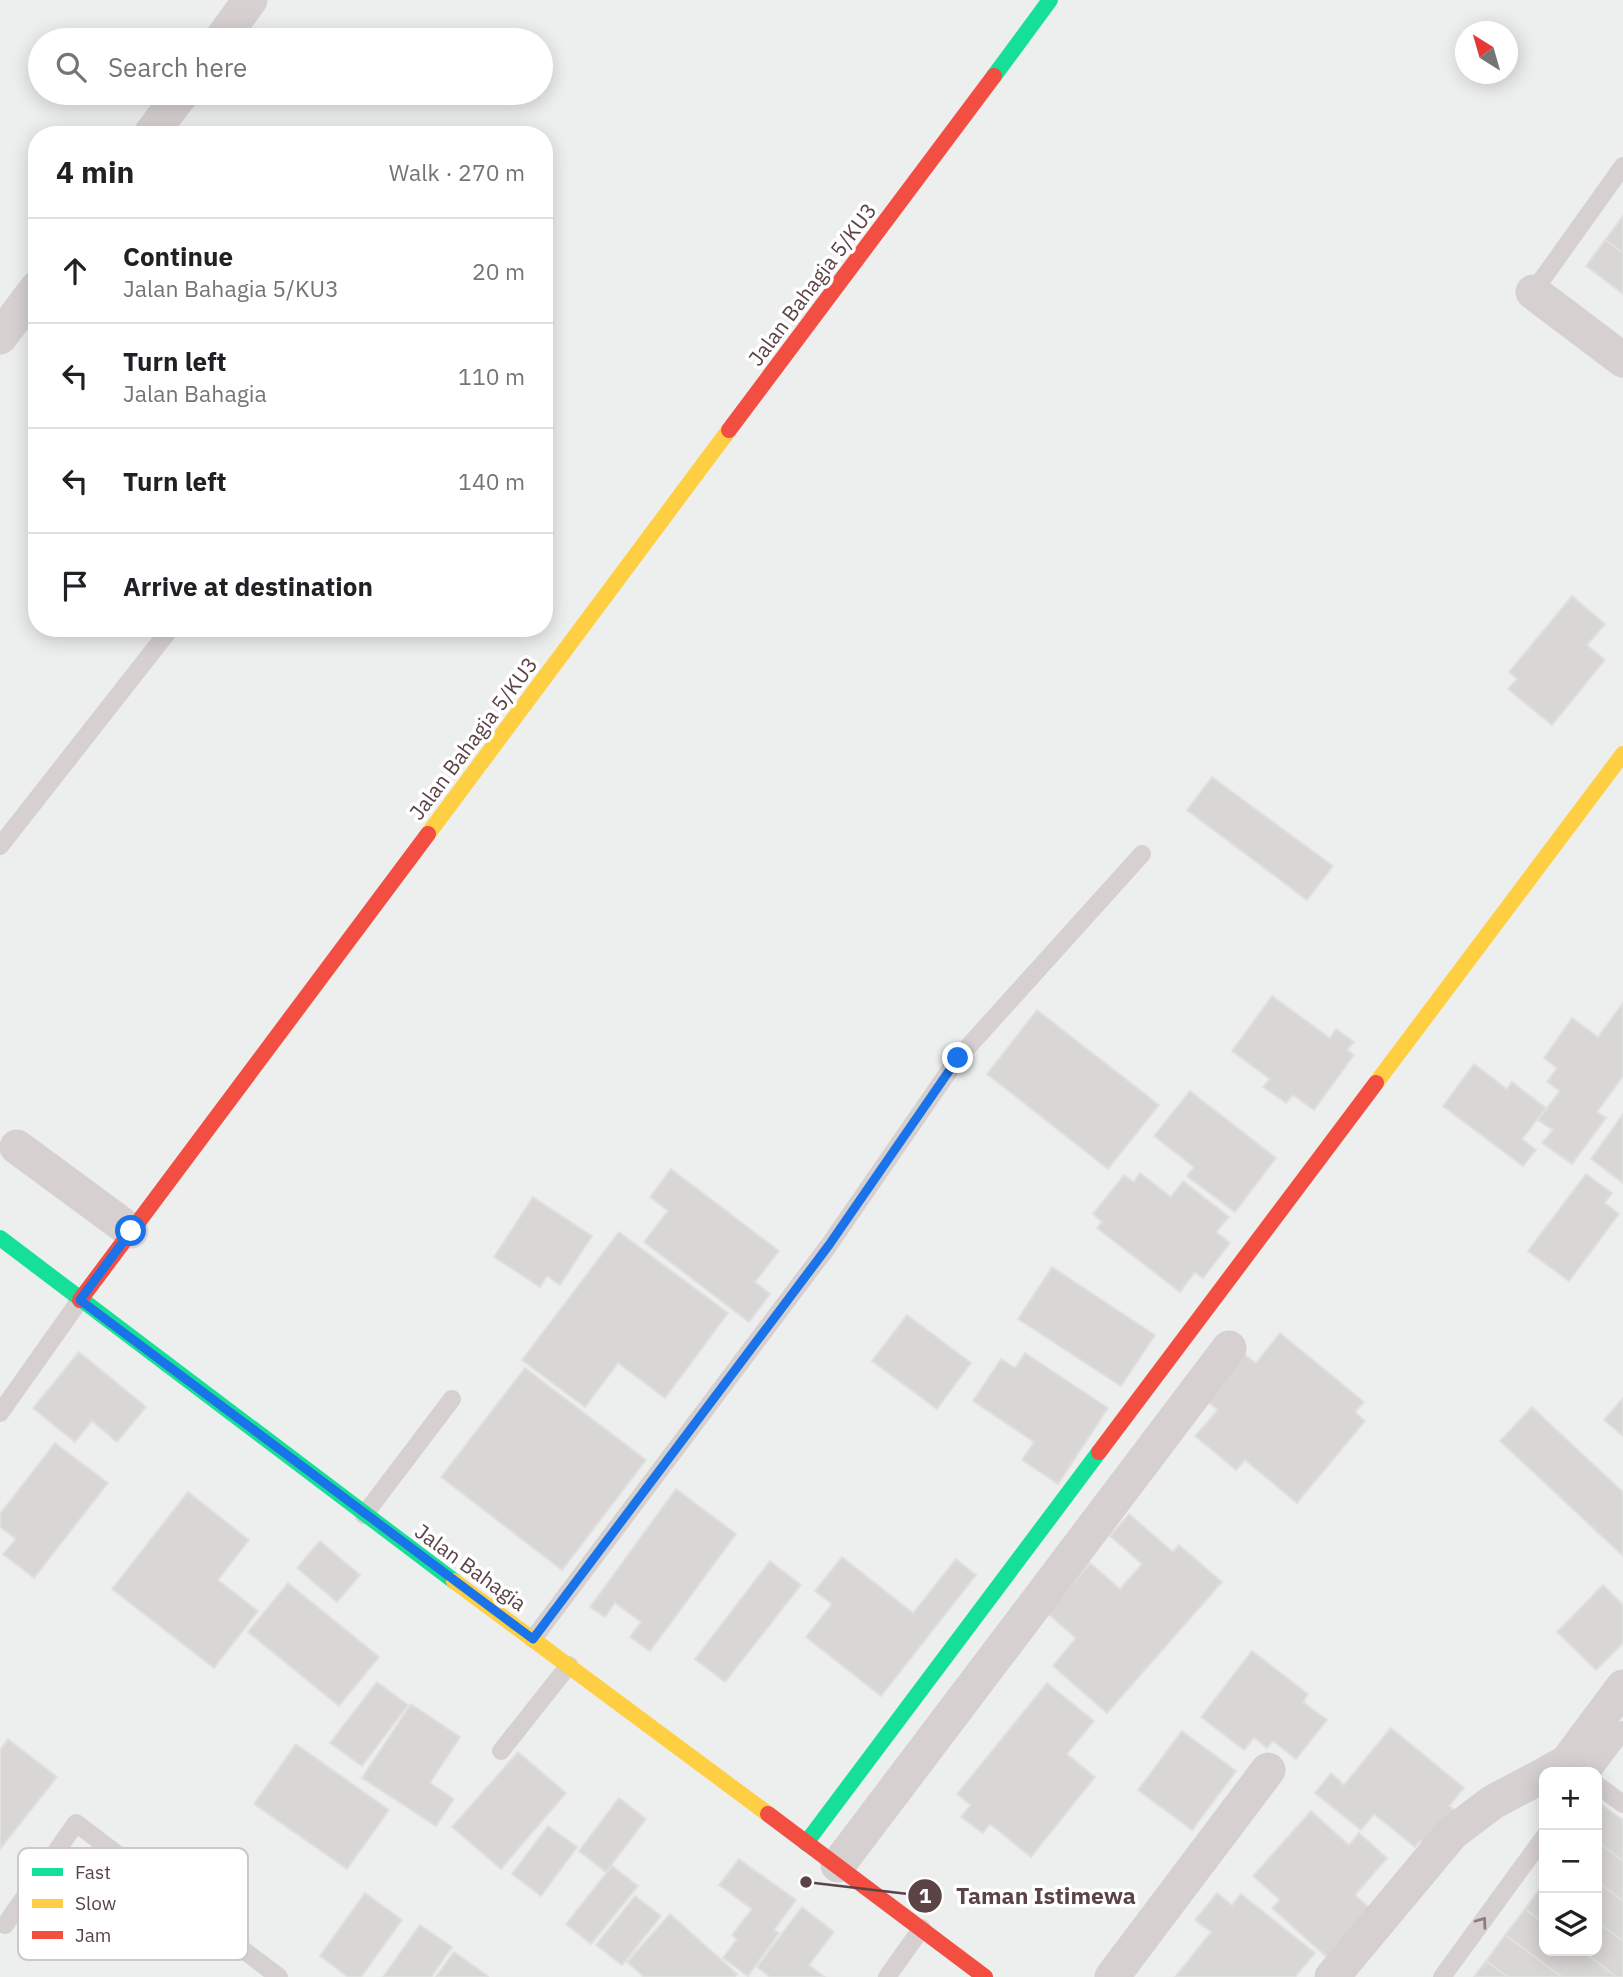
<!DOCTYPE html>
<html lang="en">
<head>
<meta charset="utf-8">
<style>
	:root { --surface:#fff; --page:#f6f6f6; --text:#202124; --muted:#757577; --line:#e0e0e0 }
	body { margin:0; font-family:"IBM Plex Sans",sans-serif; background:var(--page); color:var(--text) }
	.controls { position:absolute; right:21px; bottom:21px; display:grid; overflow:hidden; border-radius:14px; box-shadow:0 4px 18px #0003 }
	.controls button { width:63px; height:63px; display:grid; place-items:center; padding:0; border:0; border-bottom:2px solid var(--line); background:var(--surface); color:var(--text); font:35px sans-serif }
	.compass { position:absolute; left:1455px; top:21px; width:63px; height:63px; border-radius:50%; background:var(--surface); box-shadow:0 4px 18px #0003; rotate:323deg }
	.stop { position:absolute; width:21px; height:21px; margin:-16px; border:5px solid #1a73e8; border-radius:50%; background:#fff }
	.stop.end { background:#1a73e8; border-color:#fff; box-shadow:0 2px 7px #0008 }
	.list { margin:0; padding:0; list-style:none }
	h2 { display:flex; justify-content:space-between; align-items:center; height:91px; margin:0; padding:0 28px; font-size:30px }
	h2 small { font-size:23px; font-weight:400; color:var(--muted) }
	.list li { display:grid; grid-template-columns:46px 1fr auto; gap:21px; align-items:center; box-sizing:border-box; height:105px; padding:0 28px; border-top:2px solid var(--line) }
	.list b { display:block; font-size:26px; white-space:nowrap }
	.list p { margin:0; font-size:23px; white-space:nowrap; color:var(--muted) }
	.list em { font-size:23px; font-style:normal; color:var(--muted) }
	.icon { flex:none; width:38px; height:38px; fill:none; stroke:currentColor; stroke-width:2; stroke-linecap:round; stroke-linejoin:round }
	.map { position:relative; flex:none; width:1623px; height:1977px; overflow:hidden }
	.search { position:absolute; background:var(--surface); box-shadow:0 4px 18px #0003; left:28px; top:28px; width:525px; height:77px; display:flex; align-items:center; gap:18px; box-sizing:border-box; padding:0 24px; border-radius:38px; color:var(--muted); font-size:26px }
	.panel { position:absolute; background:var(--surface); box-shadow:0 4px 18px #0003; left:28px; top:126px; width:525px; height:511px; border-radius:28px }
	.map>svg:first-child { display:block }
</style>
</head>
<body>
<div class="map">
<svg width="1623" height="1977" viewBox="0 0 1623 1977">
	<rect width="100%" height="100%" fill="#edefee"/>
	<!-- building -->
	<g fill="#d9d7d6" stroke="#e0e0df" stroke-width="2">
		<polygon points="1623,216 1623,253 1605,240"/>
		<polygon points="1605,240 1623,253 1623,294 1586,266"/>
		<polygon points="1572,596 1605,624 1587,645 1605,660 1552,725 1508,689 1517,679 1509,672"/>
		<polygon points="1212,777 1333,866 1307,900 1187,810"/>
		<polygon points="1272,996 1330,1038 1336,1029 1354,1042 1347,1050 1354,1055 1314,1110 1293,1095 1286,1103 1263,1087 1270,1079 1232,1051"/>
		<polygon points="1623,1003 1623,1076 1597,1112 1606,1118 1572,1164 1542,1143 1553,1130 1538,1120 1560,1091 1547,1082 1557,1068 1544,1058 1572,1018 1598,1037"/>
		<polygon points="1037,1010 1159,1105 1108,1169 987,1074"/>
		<polygon points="1474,1064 1507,1089 1512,1082 1546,1108 1522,1139 1536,1150 1523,1166 1443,1106"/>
		<polygon points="1190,1091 1276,1158 1235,1212 1187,1176 1194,1167 1154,1136"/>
		<polygon points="1623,1114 1623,1183 1591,1159"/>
		<polygon points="671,1169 779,1251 755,1282 770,1294 749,1322 644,1242 668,1211 650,1197"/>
		<polygon points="1140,1173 1171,1197 1183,1181 1229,1217 1216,1232 1230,1243 1203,1278 1195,1272 1180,1292 1097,1228 1102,1222 1093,1214 1124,1175 1134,1182"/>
		<polygon points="1586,1174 1612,1193 1605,1203 1619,1214 1569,1281 1528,1251"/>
		<polygon points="533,1197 592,1236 560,1285 547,1276 540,1287 494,1257"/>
		<polygon points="619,1232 728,1313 665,1398 618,1363 585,1407 522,1360"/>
		<polygon points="1052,1267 1155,1335 1121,1386 1018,1319"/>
		<polygon points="907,1315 971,1363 937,1409 872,1361"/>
		<polygon points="1280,1333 1364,1402 1355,1412 1365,1421 1297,1503 1245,1460 1236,1470 1195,1436 1218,1410 1207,1401 1245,1355 1256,1363"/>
		<polygon points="79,1352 146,1407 117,1442 92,1421 75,1442 33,1408"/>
		<polygon points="1025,1353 1108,1408 1058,1484 1022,1460 1034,1442 973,1401 1001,1359 1015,1368"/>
		<polygon points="525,1368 646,1460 562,1570 441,1477"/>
		<polygon points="1623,1398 1623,1436 1604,1420"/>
		<polygon points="1532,1407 1623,1492 1623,1556 1500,1441"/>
		<polygon points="55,1443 108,1483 34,1578 3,1554 16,1539 0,1527 0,1514"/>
		<polygon points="676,1489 736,1534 650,1651 630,1637 641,1622 615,1603 605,1617 590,1607"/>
		<polygon points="188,1492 249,1540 218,1580 258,1611 214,1668 112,1589"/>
		<polygon points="1129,1514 1173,1552 1179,1545 1222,1582 1107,1713 1053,1666 1076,1638 1047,1613 1090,1563 1120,1589 1142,1564 1110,1536"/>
		<polygon points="320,1541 360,1575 337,1602 297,1568"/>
		<polygon points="842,1557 913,1613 956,1559 976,1575 881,1696 806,1637 832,1604 815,1591"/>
		<polygon points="770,1561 801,1585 725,1682 695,1659"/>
		<polygon points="288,1583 379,1657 339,1706 248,1632"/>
		<polygon points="1603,1585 1623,1605 1623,1643 1596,1670 1557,1632"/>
		<polygon points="1252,1651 1308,1694 1303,1702 1327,1720 1296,1759 1273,1741 1267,1748 1254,1738 1244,1750 1201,1717"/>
		<polygon points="377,1682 408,1705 362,1766 330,1743"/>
		<polygon points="1047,1683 1094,1721 1067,1754 1095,1777 1031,1857 990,1824 983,1833 961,1817 971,1805 957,1794"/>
		<polygon points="411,1704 460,1737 430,1783 454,1799 436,1826 362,1778"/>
		<polygon points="1391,1728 1464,1788 1449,1806 1456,1811 1426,1847 1420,1841 1415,1847 1374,1814 1361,1830 1315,1793 1331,1773 1344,1785"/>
		<polygon points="1182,1731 1236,1771 1192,1830 1138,1790"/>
		<polygon points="8,1739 57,1777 0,1849 0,1750"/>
		<polygon points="296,1744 389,1810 347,1869 254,1804"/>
		<polygon points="518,1752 566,1793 501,1869 452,1827"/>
		<polygon points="619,1798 646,1819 606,1872 579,1851"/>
		<polygon points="1602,1805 1623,1820 1623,1861 1597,1841 1597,1812"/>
		<polygon points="1311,1811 1349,1845 1359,1833 1387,1858 1355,1895 1372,1910 1328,1958 1272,1908 1280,1900 1253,1876"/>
		<polygon points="548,1826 577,1847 541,1896 512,1874"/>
		<polygon points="1597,1841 1623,1861 1623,1901 1597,1881"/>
		<polygon points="739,1859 796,1900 774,1930 779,1933 748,1976 723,1958 737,1939 732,1935 752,1909 719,1885"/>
		<polygon points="612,1866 638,1886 591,1944 566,1924"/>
		<polygon points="1597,1881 1623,1901 1623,1941 1597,1922"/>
		<polygon points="1544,1883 1544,1923 1525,1909"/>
		<polygon points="365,1893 402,1920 361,1977 348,1977 320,1956"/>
		<polygon points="1217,1893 1232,1905 1241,1894 1315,1953 1295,1977 1175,1977 1211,1932 1195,1920"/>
		<polygon points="635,1896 661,1916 622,1965 596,1945"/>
		<polygon points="802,1907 834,1932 809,1965 825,1977 770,1977 757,1967"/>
		<polygon points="1525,1909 1544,1923 1544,1951 1582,1951 1617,1977 1562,1977 1505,1935"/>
		<polygon points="670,1914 737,1974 734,1977 644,1977 627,1962"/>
		<polygon points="1597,1922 1623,1941 1623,1977 1617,1977 1582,1951 1597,1951"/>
		<polygon points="420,1925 452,1947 431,1977 383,1977"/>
		<polygon points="1505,1935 1562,1977 1508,1977 1486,1961"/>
		<polygon points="454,1952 488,1976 488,1977 436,1977"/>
		<polygon points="1486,1961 1508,1977 1474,1977"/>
	</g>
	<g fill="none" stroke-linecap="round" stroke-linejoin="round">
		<!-- lane -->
		<g stroke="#d6d0d1" stroke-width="18">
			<polyline points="1533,292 1623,166"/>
			<polyline points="0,846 171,628"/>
			<polyline points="0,1413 80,1300"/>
			<polyline points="364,1515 452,1399"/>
			<polyline points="533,1639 829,1245 958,1058 1142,854"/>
			<polyline points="501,1751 569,1665"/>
			<polyline points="1592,1772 1623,1730"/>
			<polyline points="1597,1785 1623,1804"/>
			<polyline points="5,1925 76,1823 279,1977"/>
			<polyline points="887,1977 922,1928"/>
			<polyline points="1442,1977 1544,1837"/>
		</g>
		<!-- street -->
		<g stroke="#d6d0d1" stroke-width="35">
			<polyline points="221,40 250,0"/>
			<polyline points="150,135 182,93"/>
			<polyline points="1533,292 1623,360"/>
			<polyline points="0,337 37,288"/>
			<polyline points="17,1147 131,1231"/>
			<polyline points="1549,1772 1567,1762 1623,1687"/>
			<polyline points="838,1865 1229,1348"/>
			<polyline points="1112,1977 1268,1770"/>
			<polyline points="1332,1977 1452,1833 1493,1802 1544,1775"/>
		</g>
		<!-- fast -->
		<g stroke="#16e098" stroke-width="16">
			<polyline points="994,76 1050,0"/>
			<polyline points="0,1238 454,1581"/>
			<polyline points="806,1843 1099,1452"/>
		</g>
		<!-- slow -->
		<g stroke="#ffcf43" stroke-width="16">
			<polyline points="428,834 729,430"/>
			<polyline points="1376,1083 1623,754"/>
			<polyline points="454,1581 768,1814"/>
		</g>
		<!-- jam -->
		<g stroke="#f24e42" stroke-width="16">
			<polyline points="729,430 994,76"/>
			<polyline points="80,1300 428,834"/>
			<polyline points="1099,1452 1376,1083"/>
			<polyline points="768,1814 985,1977"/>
		</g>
	</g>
	<!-- one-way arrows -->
	<defs><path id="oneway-chevron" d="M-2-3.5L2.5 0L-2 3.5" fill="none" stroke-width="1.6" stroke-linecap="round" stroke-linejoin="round" transform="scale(1.75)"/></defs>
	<use stroke="#8d7b7e" href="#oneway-chevron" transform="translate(1482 1922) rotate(-54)"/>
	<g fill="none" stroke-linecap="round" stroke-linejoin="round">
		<!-- route -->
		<polyline stroke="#1a73e8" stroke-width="9" points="131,1231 80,1300 533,1639 829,1245 958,1058"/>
	</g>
	<g text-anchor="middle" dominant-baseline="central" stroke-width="7" stroke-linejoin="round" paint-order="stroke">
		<!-- street labels -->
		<g font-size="21" fill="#5c4346" stroke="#fff">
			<text transform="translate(812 284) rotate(-53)">Jalan Bahagia 5/KU3</text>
			<text transform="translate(473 738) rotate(-53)">Jalan Bahagia 5/KU3</text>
			<text transform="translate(471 1567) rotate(36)">Jalan Bahagia</text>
		</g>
	</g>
	<!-- legend -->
	<rect x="18" y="1848" width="230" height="112" rx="10" fill="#fff" stroke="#cec7c8" stroke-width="2"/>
	<rect x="32" y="1868" width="31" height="8" fill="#16e098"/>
	<rect x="32" y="1899" width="31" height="9" fill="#ffcf43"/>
	<rect x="32" y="1931" width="31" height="8" fill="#f24e42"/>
	<g font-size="19" fill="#5c4346">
		<text x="75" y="1879">Fast</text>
		<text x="75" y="1910">Slow</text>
		<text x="75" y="1942">Jam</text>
	</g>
	<!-- callouts -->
	<path fill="none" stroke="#5c4346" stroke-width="2.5" d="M806 1882L925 1896"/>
	<g fill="#5c4346" stroke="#fff" stroke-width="2.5">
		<circle cx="806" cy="1882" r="7"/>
		<circle cx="925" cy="1896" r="18"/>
	</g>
	<g font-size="21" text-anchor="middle" font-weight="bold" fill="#fff">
		<text x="925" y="1903">1</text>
	</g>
	<g font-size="23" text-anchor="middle" font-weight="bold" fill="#5c4346" stroke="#fff" stroke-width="7" stroke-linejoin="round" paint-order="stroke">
		<text x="1046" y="1904">Taman Istimewa</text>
	</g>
</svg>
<div class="controls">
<button>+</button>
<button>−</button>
<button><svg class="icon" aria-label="layers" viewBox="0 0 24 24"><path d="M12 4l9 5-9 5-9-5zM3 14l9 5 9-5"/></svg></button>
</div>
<svg class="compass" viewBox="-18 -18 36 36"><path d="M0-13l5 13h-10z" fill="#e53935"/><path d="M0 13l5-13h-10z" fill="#757577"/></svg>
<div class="stop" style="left:131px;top:1231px"></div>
<div class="stop end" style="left:958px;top:1058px"></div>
<div class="search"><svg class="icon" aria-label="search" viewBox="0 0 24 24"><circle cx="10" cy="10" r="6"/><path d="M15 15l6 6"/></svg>Search here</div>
<section class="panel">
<h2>4 min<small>Walk · 270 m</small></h2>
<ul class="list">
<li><svg class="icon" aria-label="ahead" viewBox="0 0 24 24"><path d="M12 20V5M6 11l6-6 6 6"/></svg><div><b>Continue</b><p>Jalan Bahagia 5/KU3</p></div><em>20 m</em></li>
<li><svg class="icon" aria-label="left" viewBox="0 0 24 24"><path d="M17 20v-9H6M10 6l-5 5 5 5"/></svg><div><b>Turn left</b><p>Jalan Bahagia</p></div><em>110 m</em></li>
<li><svg class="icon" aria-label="left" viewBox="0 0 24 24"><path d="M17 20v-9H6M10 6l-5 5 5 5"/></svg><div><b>Turn left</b></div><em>140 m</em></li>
<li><svg class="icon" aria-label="arrive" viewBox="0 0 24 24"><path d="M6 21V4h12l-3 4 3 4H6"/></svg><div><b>Arrive at destination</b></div></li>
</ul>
</section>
</div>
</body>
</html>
